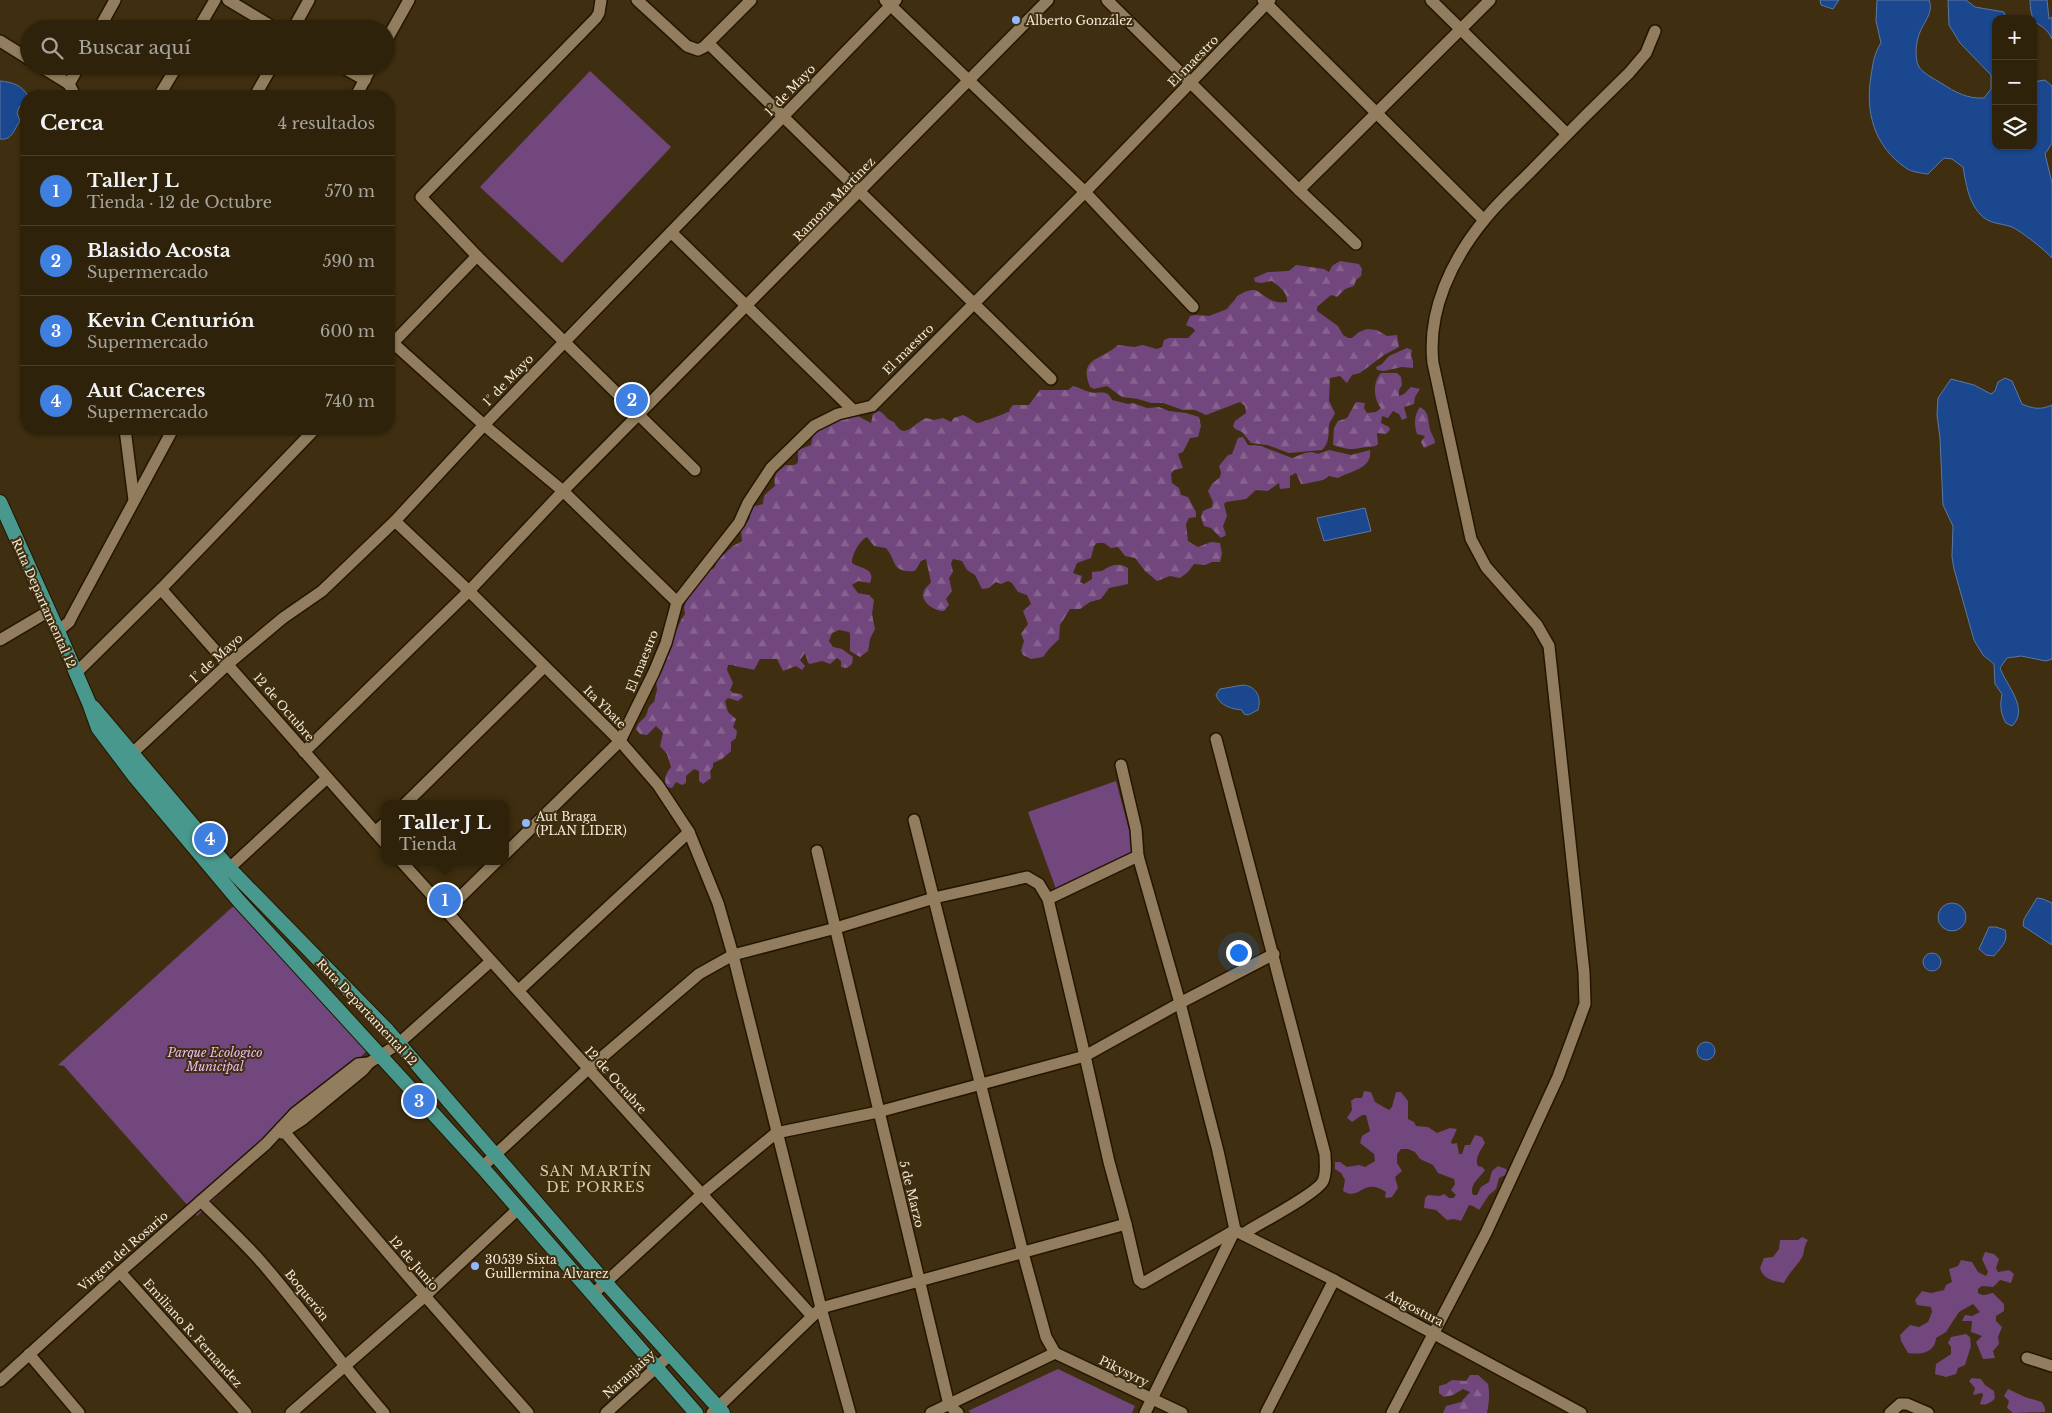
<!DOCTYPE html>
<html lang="es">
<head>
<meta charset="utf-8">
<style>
	:root { --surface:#2f220b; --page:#372a14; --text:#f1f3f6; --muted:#a7a49d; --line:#4a3f2c; --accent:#d93025 }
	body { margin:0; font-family:"Libre Baskerville",serif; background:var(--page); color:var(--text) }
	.controls { position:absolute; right:15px; top:15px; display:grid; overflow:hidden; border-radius:10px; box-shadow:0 1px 4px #0004 }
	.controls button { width:45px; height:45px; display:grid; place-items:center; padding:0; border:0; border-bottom:1px solid var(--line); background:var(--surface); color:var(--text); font:25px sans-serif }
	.you { position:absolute; left:1238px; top:952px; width:18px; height:18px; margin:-12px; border:4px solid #fff; border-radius:50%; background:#1a73e8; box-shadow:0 0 0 8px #1a73e833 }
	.badge { display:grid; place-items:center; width:32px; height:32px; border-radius:50%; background:var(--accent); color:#fff; font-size:16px; font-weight:700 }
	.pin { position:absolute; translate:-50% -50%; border:2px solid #fff; box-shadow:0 1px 5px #0006 }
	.popup { position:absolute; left:381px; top:800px; width:128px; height:65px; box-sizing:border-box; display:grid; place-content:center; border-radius:10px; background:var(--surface); filter:drop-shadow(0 1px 4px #0005); font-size:16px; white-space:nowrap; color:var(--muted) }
	.popup b { font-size:19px; color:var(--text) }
	.popup::after { content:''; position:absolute; left:50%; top:100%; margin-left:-10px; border:10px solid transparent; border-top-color:var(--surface) }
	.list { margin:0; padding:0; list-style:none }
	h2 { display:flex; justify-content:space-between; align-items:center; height:65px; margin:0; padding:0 20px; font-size:21px }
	h2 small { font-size:16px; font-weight:400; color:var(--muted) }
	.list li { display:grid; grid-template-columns:32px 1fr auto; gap:15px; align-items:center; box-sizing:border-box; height:70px; padding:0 20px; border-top:1px solid var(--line) }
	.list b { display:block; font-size:19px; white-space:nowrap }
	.list p { margin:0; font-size:16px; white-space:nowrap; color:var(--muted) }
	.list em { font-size:16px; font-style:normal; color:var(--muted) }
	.icon { flex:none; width:28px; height:28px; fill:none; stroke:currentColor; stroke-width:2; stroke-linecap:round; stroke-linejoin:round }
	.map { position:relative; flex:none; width:2052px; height:1413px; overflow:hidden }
	.search { position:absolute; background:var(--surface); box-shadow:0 1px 4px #0004; left:20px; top:20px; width:375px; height:55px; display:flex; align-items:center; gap:12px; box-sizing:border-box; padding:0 18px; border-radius:28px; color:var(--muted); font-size:19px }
	.panel { position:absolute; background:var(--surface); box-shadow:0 1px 4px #0004; left:20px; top:90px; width:375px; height:345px; border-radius:20px }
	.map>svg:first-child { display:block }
</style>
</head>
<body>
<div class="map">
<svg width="2052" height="1413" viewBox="0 0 2052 1413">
	<defs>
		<pattern id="forest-firs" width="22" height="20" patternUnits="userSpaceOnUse" patternTransform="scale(1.25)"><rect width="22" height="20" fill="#72477d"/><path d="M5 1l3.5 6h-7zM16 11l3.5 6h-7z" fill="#87628f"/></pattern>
	</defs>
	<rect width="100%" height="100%" fill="#3f2e0f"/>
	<!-- forest -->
	<g fill="url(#forest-firs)">
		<path d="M1340 261 1359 264 1362 269 1361 276 1356 280 1354 286 1345 289 1337 297 1331 295 1317 307V311L1338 326 1343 335 1348 338H1352L1359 332 1367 329 1377 330 1387 336 1397 335 1399 347 1384 355 1360 373 1352 375 1347 383 1340 376 1330 378 1329 401 1335 413C1334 416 1330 421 1329 425 1328 434 1330 442 1322 450L1289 453 1267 445 1251 443 1242 432 1235 429 1233 426 1235 421 1246 413 1245 406 1240 402 1206 415 1195 410H1183L1163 403H1151L1138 399 1122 397 1107 386 1094 389 1090 387C1078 357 1101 361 1118 345L1135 347 1142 345 1157 349 1162 347 1164 340 1169 338H1188L1195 331 1193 328 1186 325 1190 316 1196 315 1209 316 1227 309C1230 304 1235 301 1237 296 1241 294 1247 290 1253 290 1261 289 1267 305 1287 302 1288 293 1280 287 1272 281L1261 283 1255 282 1254 278 1268 272 1289 271 1296 265 1324 269 1329 272 1332 266Z"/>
		<polygon points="1407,348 1412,350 1411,356 1413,361 1413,368 1402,367 1384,371 1377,370 1376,367 1382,364 1389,356"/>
		<path d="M1381 373H1397L1401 377 1402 385 1399 390V396L1404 394 1411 387 1420 389 1415 397 1414 404 1404 407 1407 418 1402 420 1399 414 1393 411 1388 418 1382 416 1381 423 1389 427 1390 430 1386 434 1377 433 1378 444C1374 448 1372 446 1366 447 1350 450 1349 450 1333 445L1334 428 1338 421 1347 418 1356 402 1365 403 1364 408 1367 413 1376 412 1381 408C1374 400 1372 382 1381 373Z"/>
		<path d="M1073 386C1079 387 1084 391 1090 392 1099 395 1107 388 1112 400L1128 404 1133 403 1147 408 1159 407 1169 411 1186 413 1199 417 1201 426 1198 437 1190 438 1183 452 1178 454 1183 468 1174 470 1171 474 1172 483 1179 488 1181 495 1188 497 1196 512V517L1189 518 1186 524 1188 541 1198 547 1211 542 1220 543 1222 554 1220 562H1212L1205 565 1194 564 1188 572 1180 578 1170 576 1157 581 1145 571 1135 558 1125 556 1118 547 1111 548 1104 543H1097L1094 546 1091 558 1077 563 1073 573 1082 576 1080 582 1084 584 1092 579V572L1102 571C1110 565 1119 562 1128 568V584L1109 588 1101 599 1090 602 1080 609H1070L1060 625 1059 639 1049 649 1043 657 1031 659 1023 655 1021 651 1024 641 1021 634 1028 624 1023 611 1031 604 1027 595 1018 592 1012 583 1008 581 1001 584 996 582 989 588 982 589 975 575 967 570 962 561 953 559 951 563 953 572 949 578 952 591 946 599 949 605 944 611C936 612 919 602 924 591 925 587 929 586 931 582L926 559 921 561 915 571C891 573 897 561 886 548L874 546 867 537C860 540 852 554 852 563 861 569 876 568 870 583L858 581 852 585 858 593 869 595 874 600 872 614 875 629 870 639 868 651 860 657 850 651V634L849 632 839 630 832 633 829 641 833 647 842 649 853 657 852 664 847 668 841 667V661L837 658 830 664 822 661 810 664 808 663 805 653 800 660 805 666 802 670 796 666 783 671 777 659H760L754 670C748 668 736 667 733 665H728L727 670 733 683 730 690 733 693 741 694 743 697 738 701 728 698 725 701 728 712 736 719 733 727 737 731 736 738 731 742V751L722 759 713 763V767L710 771 711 778 703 784 699 781V771L694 769 686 776V783L682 785 676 782 672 788 667 787C663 780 666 773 671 767L667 754 660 746 663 733 656 726 647 735 640 734 636 729C638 723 640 722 644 718 650 712 645 708 654 702L657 690 656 680 665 663 669 645 673 641C674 634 681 619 685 614L684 607 689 595 706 573 714 568 718 560 733 546 742 541 741 531 750 518 749 511 752 507 763 504C763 494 768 492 775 486 773 475 777 472 786 465 802 466 797 462 798 450L811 445 813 435 829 422 835 423 841 418 856 415 871 423 873 414 879 411C886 414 886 420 894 422 905 441 911 425 926 418L934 420 943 418 951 422 954 418 963 415C969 417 973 422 978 423 980 423 1007 413 1010 411L1009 410 1013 405H1029L1040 390H1068Z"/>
		<path d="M1420 407C1431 413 1427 422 1431 432 1432 436 1435 438 1435 443L1424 448 1421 442 1425 436 1417 434C1414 424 1414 415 1420 407Z"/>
		<path d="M1243 437 1248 445 1261 446 1292 458 1305 453 1312 452 1318 454 1329 450 1351 455 1370 450C1373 469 1349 471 1338 478L1329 476 1323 480 1304 484H1301L1296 473 1290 476V488L1280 489 1279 483 1268 491 1256 490 1246 499 1226 502 1224 504 1227 516 1223 526 1226 535 1221 538 1211 528 1204 526 1201 517 1203 511 1212 507 1213 502 1208 491 1212 484 1220 477 1221 473 1219 466 1228 455 1232 454 1238 438Z"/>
		<path d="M1470 1375H1478L1488 1384C1490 1394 1489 1403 1487 1413H1443L1446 1406 1461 1402 1470 1392 1463 1389 1453 1395 1444 1397 1439 1393V1386L1446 1384 1452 1380 1466 1381Z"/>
	</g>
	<!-- park -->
	<g fill="#72477d">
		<polygon points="590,71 671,147 562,263 480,187"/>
		<polygon points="1116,781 1135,853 1056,889 1028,812"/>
		<polygon points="239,901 372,1046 197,1216 64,1066 58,1065"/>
		<path d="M1364 1091 1371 1092 1375 1102 1389 1110 1392 1107 1396 1092H1401L1408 1101V1119L1414 1122 1416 1126 1428 1127 1437 1133 1450 1128 1457 1129 1451 1142 1452 1144 1457 1143 1459 1154H1462L1465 1145H1470L1475 1135 1482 1137 1485 1143C1481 1150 1474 1158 1478 1166L1482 1167 1485 1170C1480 1178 1469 1184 1473 1195H1477L1481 1187 1489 1182 1492 1171 1498 1166 1506 1169 1507 1171 1505 1175 1499 1178 1496 1189 1489 1195 1479 1210 1473 1206 1469 1205 1461 1221 1454 1219 1447 1220 1436 1210 1424 1208 1425 1198 1428 1195 1440 1196 1444 1194 1449 1198H1453L1456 1195 1451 1190 1455 1184 1454 1179 1438 1173 1433 1165 1420 1159 1415 1152 1408 1149H1401L1397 1154V1163L1402 1171 1395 1177 1398 1188 1392 1197 1387 1198 1385 1197 1386 1192C1363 1176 1360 1202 1343 1191L1345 1180 1341 1173 1335 1169V1162H1340L1347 1167 1359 1165 1365 1167 1375 1161 1374 1154 1360 1143 1362 1136 1370 1131 1366 1115H1362L1352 1122 1347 1118 1352 1110 1351 1101 1355 1098H1362Z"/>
		<path d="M1802 1237 1808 1240C1803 1247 1805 1254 1801 1259 1796 1267 1788 1274 1784 1283 1773 1281 1763 1279 1760 1268L1764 1258 1773 1257 1779 1249 1780 1240H1798Z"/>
		<path d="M1985 1252 1994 1254 1999 1259 1996 1268 1998 1272 2009 1270 2014 1274 2011 1283 2000 1280 1993 1287 1982 1286 1978 1289V1293C1984 1297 1987 1294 1993 1293L2004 1304V1311L1996 1316V1321L2002 1327 1998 1337 1999 1344 1993 1351 1995 1358 1983 1359 1976 1342 1982 1336 1971 1332 1972 1321H1962L1965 1315 1972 1316 1980 1312 1973 1304 1959 1312 1946 1332 1936 1338C1935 1353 1920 1355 1908 1353L1901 1341 1900 1335 1910 1325 1919 1327 1928 1322 1932 1312 1931 1307 1917 1305 1915 1300 1922 1291 1931 1293 1944 1290 1946 1285 1952 1282 1949 1269 1958 1266 1961 1260 1972 1262 1978 1272 1986 1276 1988 1272 1982 1259Z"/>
		<polygon points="1966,1334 1970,1337 1971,1346 1965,1365 1958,1368 1956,1374 1946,1377 1935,1374 1936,1364 1951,1354 1951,1347 1948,1343 1951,1337"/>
		<polygon points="1058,1369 1135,1406 1132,1413 971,1413 968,1411"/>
		<path d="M1972 1378 1981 1379 1985 1385 1994 1391 1995 1398C1992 1402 1986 1406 1980 1404L1983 1395 1982 1393 1973 1395 1975 1388 1969 1381Z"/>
		<polygon points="2008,1389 2025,1397 2042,1402 2045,1408 2045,1412 2013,1413 2007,1408 2009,1401 2004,1396"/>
	</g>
	<!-- water -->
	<g fill="#1a478e" stroke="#5c78a4">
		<polygon points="1820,0 1839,0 1833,9 1821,5"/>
		<path d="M1877 0H1929C1934 12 1924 22 1920 32 1916 41 1914 58 1919 67 1923 73 1934 79 1941 83 1955 92 1967 99 1984 98L1991 89V75L1960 43 1949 25 1948 0H1966L1975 7 2004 12 2006 19H1996V146H2033V82L2045 80 2052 86V143L2045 154 2052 183V258C2045 250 2021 231 2012 227 2001 223 1988 224 1980 214 1968 201 1966 183 1963 167L1952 159 1944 158 1928 174C1921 173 1911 172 1906 168 1874 146 1865 112 1871 76 1873 63 1874 54 1881 43L1876 21Z"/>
		<path d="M2030 0H2047L2049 19 2052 17V39C2042 18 2031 32 2030 0Z"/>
		<path d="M0 81C12 82 22 85 28 96H26L25 102 19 107 17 113 20 121C14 129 12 141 0 139Z"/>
		<path d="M2005 378 2012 381 2022 404C2033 409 2041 410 2052 405V659L2046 661 2021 656 2007 658 2000 668C2006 685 2030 709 2012 726L2006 723C2000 713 2000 705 2002 694L1995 684 1994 664 1983 655 1974 640 1954 569 1952 557 1953 526 1943 505 1940 438 1937 415 1938 398 1951 379 1974 385 1991 394 1995 391 1998 382Z"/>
		<polygon points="1365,508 1371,531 1324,541 1317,518"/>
		<path d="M1243 685C1256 686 1262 697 1258 710L1248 715 1244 714 1242 710C1232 709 1220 706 1216 695L1220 689Z"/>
		<polygon points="2037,898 2043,899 2052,903 2052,945 2023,926 2024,919"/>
		<circle cx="1952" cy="917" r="14"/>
		<path d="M1989 927H1996L2005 930C2009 942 2000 948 1994 956L1986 955 1979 949Z"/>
		<circle cx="1932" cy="962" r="9"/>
		<circle cx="1706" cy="1051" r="9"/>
	</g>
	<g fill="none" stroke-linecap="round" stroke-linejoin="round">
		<!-- minor casing -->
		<g stroke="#231602" stroke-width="14">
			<g id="minor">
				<polyline points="228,0 276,29"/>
				<polyline points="601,0 599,13 596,18 421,197 477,256 695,470"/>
				<polyline points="637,0 687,46 698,50 704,47 751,0"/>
				<polyline points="885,0 1085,192 1193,307"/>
				<polyline points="1107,0 1299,190 1356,244"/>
				<polyline points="1263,0 1484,220"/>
				<polyline points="1431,0 1567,134"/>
				<polyline points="99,29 115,0"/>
				<polyline points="198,29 215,0"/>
				<polyline points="293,29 309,0"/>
				<polyline points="0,41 29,59"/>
				<polyline points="386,41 409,0"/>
				<polyline points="708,43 1051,379"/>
				<polyline points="40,66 69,84"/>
				<polyline points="340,66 365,80"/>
				<polyline points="75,96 69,84 79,66"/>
				<polyline points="159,96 177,66"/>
				<polyline points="255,96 272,66"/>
				<polyline points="356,96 372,66"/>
				<polyline points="1299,190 1490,0"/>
				<polyline points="671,232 853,410"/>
				<polyline points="393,343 484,425 563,491 677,602"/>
				<polyline points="389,347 477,256"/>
				<polyline points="125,429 134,500"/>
				<polyline points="395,521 469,591 620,741 658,785 689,832 718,903 733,955 821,1308 850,1413"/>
				<polyline points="161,589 385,843"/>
				<polyline points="58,631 69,622 72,616 173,429"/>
				<polyline points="0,640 49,611"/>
				<polyline points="75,674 161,589 315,429"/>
				<path d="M1216 739 1325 1154C1325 1163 1327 1173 1323 1181 1318 1193 1258 1224 1243 1234"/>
				<polyline points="304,752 469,591 563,491 1048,0"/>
				<polyline points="126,759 228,664 283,618 322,591 395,521 484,425 896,0"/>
				<polyline points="1121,765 1136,829 1138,856 1180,1003 1218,1151 1235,1230 1145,1413"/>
				<polyline points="405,804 544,667"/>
				<polyline points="914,820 1023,1253 1046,1337 1055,1353"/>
				<polyline points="375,832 385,823"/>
				<polyline points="817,851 949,1405 958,1413"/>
				<polyline points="505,854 620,741 654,672 666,643 677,602 739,523 748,503 771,468 814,426 838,414 872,406 1085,192 1270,0"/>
				<polyline points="401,861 812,1316"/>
				<polyline points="224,873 327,778"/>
				<polyline points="1048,899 1138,856"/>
				<polyline points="446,911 497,861"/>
				<polyline points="519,990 689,832"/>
				<polyline points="281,1128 425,1296 528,1413"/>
				<polyline points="282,1133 302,1120 363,1070 369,1063 398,1044 490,962"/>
				<polyline points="482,1167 587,1070 699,974 733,955 836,928 934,898 1027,877 1039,884 1048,899 1085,1056 1180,1003 1274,954"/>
				<path d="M201 1201C222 1222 244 1242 263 1264 305 1313 342 1365 384 1413"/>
				<polyline points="1126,1224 1139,1280 1143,1283 1235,1230"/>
				<polyline points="1238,1232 1334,1280 1581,1413"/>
				<polyline points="120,1272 246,1413"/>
				<polyline points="593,1294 702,1194 776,1133 878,1112 1085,1056 1109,1162 1126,1224 821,1308 712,1413"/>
				<polyline points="1055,1353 1182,1413"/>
				<polyline points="29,1354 79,1413"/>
				<polyline points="2027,1358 2052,1366"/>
				<polyline points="0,1381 120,1272 266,1144 295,1113 358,1064 369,1063"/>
				<polyline points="291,1413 425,1296 518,1209"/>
				<polyline points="606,1413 670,1355"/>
				<polyline points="931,1413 1055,1353"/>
				<polyline points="1266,1413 1334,1280"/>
				<path d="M1392 1413 1486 1233 1558 1077 1585 1004 1584 972 1549 646 1537 625 1486 567 1471 539 1433 363C1427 311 1452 259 1485 219 1500 200 1520 183 1538 164 1568 133 1598 103 1629 73L1646 53 1655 31"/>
				<polyline points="1890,1413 1900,1404 1907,1404 1928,1413"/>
			</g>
		</g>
		<!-- major casing -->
		<g stroke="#231602" stroke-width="16">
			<g id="major">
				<polyline points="0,502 58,631 89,703 98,728 135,777 239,901 482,1167 696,1413"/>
				<polyline points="93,707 229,868 388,1031 605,1282 723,1413"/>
			</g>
		</g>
		<!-- minor -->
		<use href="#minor" stroke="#927e5e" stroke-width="11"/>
		<!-- major -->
		<use href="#major" stroke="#48988e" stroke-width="14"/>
	</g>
	<!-- markers -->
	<g fill="#8eb9fc" stroke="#3f2e0f" stroke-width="2">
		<circle cx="1016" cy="20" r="5"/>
		<circle cx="526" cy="823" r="5"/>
		<circle cx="475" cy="1266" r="5"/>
	</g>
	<g text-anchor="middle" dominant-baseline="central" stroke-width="4" stroke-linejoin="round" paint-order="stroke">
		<!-- poi labels -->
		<g font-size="12" fill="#f5ead9" stroke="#3f2e0f" text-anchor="start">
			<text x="1026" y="20">Alberto González</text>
			<text x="536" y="816">Aut Braga<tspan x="536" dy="14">(PLAN LIDER)</tspan></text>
			<text x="485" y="1259">30539 Sixta<tspan x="485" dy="14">Guillermina Alvarez</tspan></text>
		</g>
		<!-- street labels -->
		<g font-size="12" fill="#f5ead9" stroke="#3f2e0f">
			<text transform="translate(1193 61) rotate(-46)">El maestro</text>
			<text transform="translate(790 90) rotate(-46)">1° de Mayo</text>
			<text transform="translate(834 199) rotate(-46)">Ramona Martinez</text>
			<text transform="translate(908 349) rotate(-45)">El maestro</text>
			<text transform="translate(508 380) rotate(-46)">1° de Mayo</text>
			<text transform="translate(44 603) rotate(66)">Ruta Departamental 12</text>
			<text transform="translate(216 658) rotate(-42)">1° de Mayo</text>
			<text transform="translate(642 661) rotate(-68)">El maestro</text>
			<text transform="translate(284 707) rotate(49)">12 de Octubre</text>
			<text transform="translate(605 707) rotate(45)">Ita Ybate</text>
			<text transform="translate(367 1012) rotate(47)">Ruta Departamental 12</text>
			<text transform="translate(616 1080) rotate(48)">12 de Octubre</text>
			<text transform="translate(912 1194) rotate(76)">5 de Marzo</text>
			<text transform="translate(123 1251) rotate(-41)">Virgen del Rosario</text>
			<text transform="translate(414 1263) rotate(49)">12 de Junio</text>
			<text transform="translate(307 1295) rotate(51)">Boquerón</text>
			<text transform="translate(1415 1308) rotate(28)">Angostura</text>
			<text transform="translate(193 1333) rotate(48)">Emiliano R. Fernandez</text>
			<text transform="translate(1124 1371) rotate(26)">Pikysyry</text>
			<text transform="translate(629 1374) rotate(-42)">Naranjaisy</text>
		</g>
		<!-- park labels -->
		<g font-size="12" font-style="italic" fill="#ebbcf7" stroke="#3f2e0f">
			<text x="215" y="1052">Parque Ecologico<tspan x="215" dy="14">Municipal</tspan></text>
		</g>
		<!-- neighbourhood labels -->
		<g font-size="14" letter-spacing="1" fill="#ddc8a6" stroke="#3f2e0f">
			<text x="596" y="1171">SAN MARTÍN<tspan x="596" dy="16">DE PORRES</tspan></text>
		</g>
	</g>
</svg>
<div class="controls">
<button>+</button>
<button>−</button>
<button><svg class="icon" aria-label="layers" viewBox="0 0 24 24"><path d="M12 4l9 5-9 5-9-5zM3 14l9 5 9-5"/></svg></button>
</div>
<div class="you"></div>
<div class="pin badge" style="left:445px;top:900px;background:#3f7fe0">1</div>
<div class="popup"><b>Taller J L</b>Tienda</div>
<div class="pin badge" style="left:632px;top:400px;background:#3f7fe0">2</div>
<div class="pin badge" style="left:419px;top:1101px;background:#3f7fe0">3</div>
<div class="pin badge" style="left:210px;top:839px;background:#3f7fe0">4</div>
<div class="search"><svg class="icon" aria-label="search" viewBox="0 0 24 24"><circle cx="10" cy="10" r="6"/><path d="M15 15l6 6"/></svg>Buscar aquí</div>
<section class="panel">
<h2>Cerca<small>4 resultados</small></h2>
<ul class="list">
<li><span class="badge" style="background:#3f7fe0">1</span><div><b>Taller J L</b><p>Tienda · 12 de Octubre</p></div><em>570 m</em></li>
<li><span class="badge" style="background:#3f7fe0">2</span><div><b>Blasido Acosta</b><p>Supermercado</p></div><em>590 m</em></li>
<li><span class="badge" style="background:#3f7fe0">3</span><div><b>Kevin Centurión</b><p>Supermercado</p></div><em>600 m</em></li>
<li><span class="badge" style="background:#3f7fe0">4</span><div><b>Aut Caceres</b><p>Supermercado</p></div><em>740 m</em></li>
</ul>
</section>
</div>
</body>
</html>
